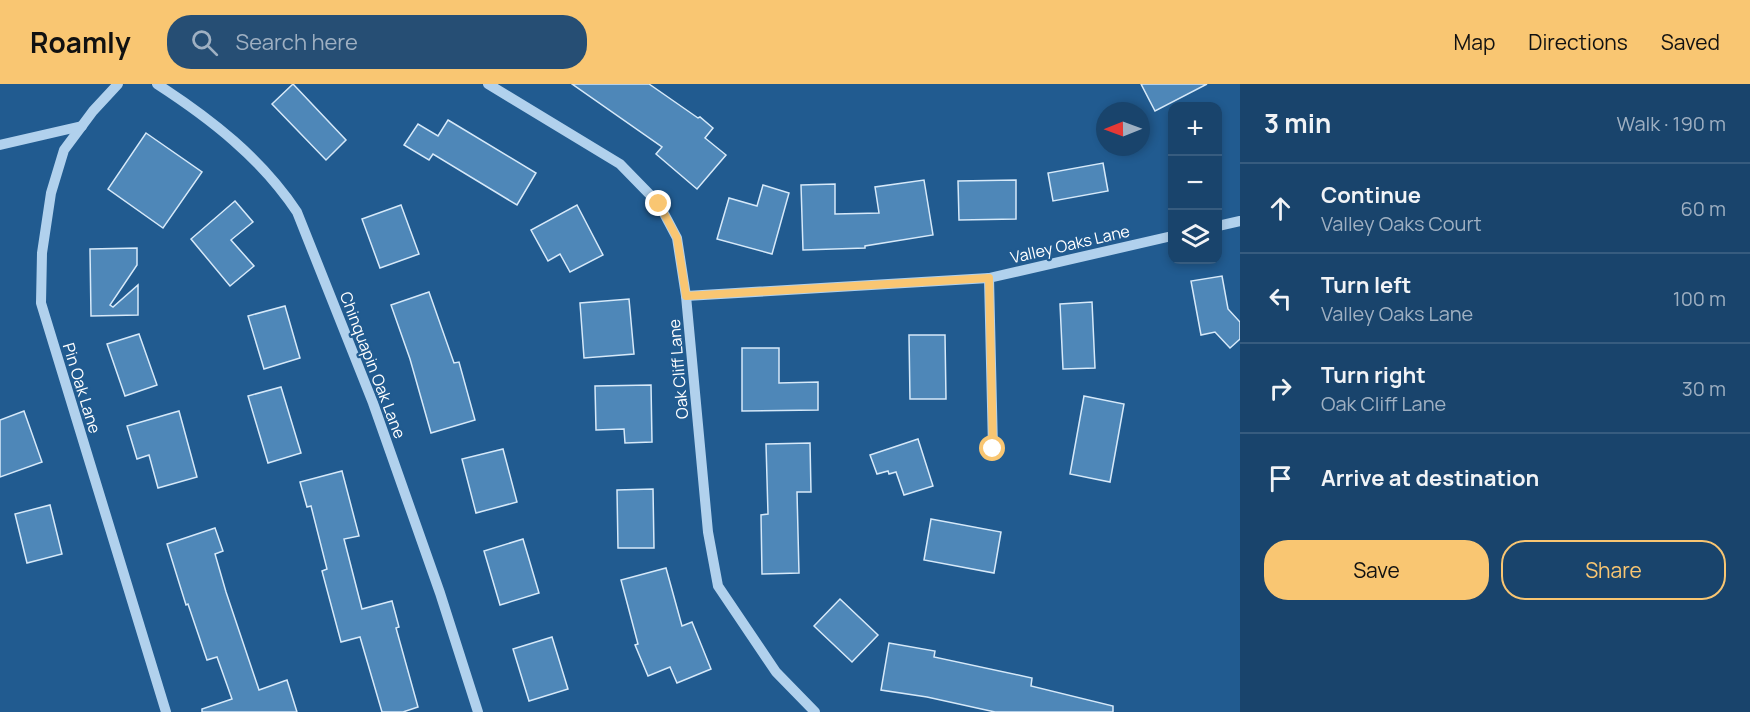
<!DOCTYPE html>
<html lang="en">
<head>
<meta charset="utf-8">
<style>
	:root { --surface:#19446c; --page:#264e74; --text:#f1f3f6; --muted:#9fb0c2; --line:#375c7f; --accent:#f9c672 }
	body { margin:0; font-family:Manrope,sans-serif; background:var(--page); color:var(--text) }
	.controls { position:absolute; right:18px; top:18px; display:grid; overflow:hidden; border-radius:12px; box-shadow:0 3px 9px #0003 }
	.controls button { width:54px; height:54px; display:grid; place-items:center; padding:0; border:0; border-bottom:2px solid var(--line); background:var(--surface); color:var(--text); font:30px sans-serif }
	.compass { position:absolute; left:1096px; top:18px; width:54px; height:54px; border-radius:50%; background:var(--surface); box-shadow:0 3px 9px #0003; rotate:269deg }
	.stop { position:absolute; width:18px; height:18px; margin:-14px; border:4px solid #f9c672; border-radius:50%; background:#fff }
	.stop.end { background:#f9c672; border-color:#fff; box-shadow:0 2px 6px #0008 }
	.list { margin:0; padding:0; list-style:none }
	h2 { display:flex; justify-content:space-between; align-items:center; height:78px; margin:0; padding:0 24px; font-size:26px }
	h2 small { font-size:20px; font-weight:400; color:var(--muted) }
	.list li { display:grid; grid-template-columns:39px 1fr auto; gap:18px; align-items:center; box-sizing:border-box; height:90px; padding:0 24px; border-top:2px solid var(--line) }
	.list b { display:block; font-size:22px; white-space:nowrap }
	.list p { margin:0; font-size:20px; white-space:nowrap; color:var(--muted) }
	.list em { font-size:20px; font-style:normal; color:var(--muted) }
	.actions { display:flex; gap:12px; padding:18px 24px }
	.actions a { flex:1; padding:14px 0; border:2px solid var(--accent); border-radius:24px; text-align:center; font-size:21px; color:var(--accent) }
	.actions .main { background:var(--accent); color:#111 }
	.icon { flex:none; width:33px; height:33px; fill:none; stroke:currentColor; stroke-width:2; stroke-linecap:round; stroke-linejoin:round }
	.map { position:relative; flex:none; width:1240px; height:628px; overflow:hidden }
	header { display:flex; align-items:center; gap:36px; box-sizing:border-box; height:84px; padding:0 30px; background:var(--accent); color:#111 }
	header strong { font-size:28px }
	nav { display:flex; gap:33px; margin-inline-start:auto; font-size:21px }
	.search { width:420px; height:54px; background:var(--page); display:flex; align-items:center; gap:15px; box-sizing:border-box; padding:0 21px; border-radius:24px; color:var(--muted); font-size:22px }
	main { display:flex }
	aside { flex:1; background:var(--surface) }
	.map>svg:first-child { display:block }
</style>
</head>
<body>
<header>
<strong>Roamly</strong>
<div class="search"><svg class="icon" aria-label="search" viewBox="0 0 24 24"><circle cx="10" cy="10" r="6"/><path d="M15 15l6 6"/></svg>Search here</div>
<nav><a>Map</a><a>Directions</a><a>Saved</a></nav>
</header>
<main>
<div class="map">
<svg width="1240" height="628" viewBox="0 0 1240 628">
	<rect width="100%" height="100%" fill="#215b90"/>
	<!-- building -->
	<g fill="#4e87b8" stroke="#d6e9f9" stroke-width="1.5">
		<polygon points="293,0 346,56 326,76 272,20"/>
		<polygon points="572,0 649,0 698,34 700,33 713,44 705,54 726,71 697,105 656,70 662,63"/>
		<polygon points="1141,0 1207,0 1155,27"/>
		<polygon points="448,36 536,89 517,121 433,70 429,76 404,61 418,40 438,52"/>
		<polygon points="146,49 202,88 163,144 108,105"/>
		<polygon points="1103,79 1108,107 1053,117 1048,89"/>
		<polygon points="924,96 933,151 865,162 865,164 803,166 801,101 835,100 835,130 879,129 875,103"/>
		<polygon points="1016,96 1016,135 959,136 958,97"/>
		<polygon points="763,101 789,109 772,170 717,155 729,114 757,122"/>
		<polygon points="235,117 253,138 231,156 254,182 230,202 191,155"/>
		<polygon points="401,121 419,170 380,184 362,135"/>
		<polygon points="577,121 603,171 570,188 560,170 548,177 531,146"/>
		<polygon points="137,164 137,181 110,221 113,223 138,201 138,231 91,232 90,165"/>
		<polygon points="1222,192 1228,225 1240,238 1240,255 1230,264 1215,248 1201,251 1191,197"/>
		<polygon points="429,208 454,279 459,278 475,336 431,349 410,275 391,221"/>
		<polygon points="629,215 634,270 584,274 580,219"/>
		<polygon points="1092,218 1095,284 1063,285 1060,220"/>
		<polygon points="285,222 300,274 264,285 248,232"/>
		<polygon points="139,250 157,301 125,312 107,260"/>
		<polygon points="909,251 945,251 946,315 910,315"/>
		<polygon points="742,264 779,264 779,299 818,298 818,326 742,327"/>
		<polygon points="651,301 652,358 625,359 624,345 596,346 595,302"/>
		<polygon points="281,303 301,369 268,379 248,312"/>
		<polygon points="1084,312 1124,320 1110,398 1070,390"/>
		<polygon points="24,327 42,378 0,393 0,336"/>
		<polygon points="179,327 197,393 158,404 149,371 137,375 127,342"/>
		<polygon points="918,355 933,402 904,411 896,388 889,390 888,387 877,390 870,371"/>
		<polygon points="810,359 811,408 797,408 799,489 762,490 761,431 768,430 766,360"/>
		<polygon points="503,365 517,418 476,429 462,375"/>
		<polygon points="342,387 359,452 344,455 362,525 392,517 399,543 396,544 418,623 403,628 382,628 360,553 341,558 322,487 327,485 311,422 307,423 300,398"/>
		<polygon points="653,405 654,464 618,464 617,406"/>
		<polygon points="50,421 62,470 27,479 15,430"/>
		<polygon points="931,435 1001,448 994,489 924,476"/>
		<polygon points="215,444 223,467 215,470 226,508 259,606 287,596 297,628 202,628 202,625 232,615 217,573 207,576 188,520 186,521 167,460"/>
		<polygon points="523,455 539,509 500,521 484,467"/>
		<polygon points="666,484 682,542 692,538 711,585 677,599 670,583 648,592 635,561 638,560 621,496"/>
		<polygon points="840,515 878,551 852,578 814,542"/>
		<polygon points="552,553 568,605 529,617 513,565"/>
		<polygon points="889,559 935,567 934,573 1032,594 1031,602 1113,622 1113,628 995,628 927,613 881,606"/>
	</g>
	<g fill="none" stroke-linecap="round" stroke-linejoin="round">
		<!-- minor -->
		<g stroke="#b1d1ed" stroke-width="10">
			<polyline points="118,0 93,27 64,66 51,109 42,169 41,219 166,628"/>
			<path d="M157 0C211 35 261 74 297 128L373 319 440 509 478 628"/>
			<polyline points="488,0 620,80 659,120 677,154 686,212 708,448 718,502 776,588 815,628"/>
			<polyline points="0,61 82,42"/>
			<polyline points="1218,142 1240,137"/>
			<polyline points="989,194 993,365"/>
			<polyline points="686,212 989,194 1172,152"/>
		</g>
	</g>
	<g fill="none" stroke-linecap="round" stroke-linejoin="round">
		<!-- route -->
		<polyline stroke="#f9c672" stroke-width="8" points="659,120 677,154 686,212 989,194 993,365"/>
	</g>
	<g text-anchor="middle" dominant-baseline="central" stroke-width="4.5" stroke-linejoin="round" paint-order="stroke">
		<!-- street labels -->
		<g font-size="16" fill="#fff" stroke="#215b90">
			<text transform="translate(1070 160) rotate(-13)">Valley Oaks Lane</text>
			<text transform="translate(373 281) rotate(69)">Chinquapin Oak Lane</text>
			<text transform="translate(678 285) rotate(-95)">Oak Cliff Lane</text>
			<text transform="translate(82 304) rotate(73)">Pin Oak Lane</text>
		</g>
	</g>
</svg>
<div class="controls">
<button>+</button>
<button>−</button>
<button><svg class="icon" aria-label="layers" viewBox="0 0 24 24"><path d="M12 4l9 5-9 5-9-5zM3 14l9 5 9-5"/></svg></button>
</div>
<svg class="compass" viewBox="-18 -18 36 36"><path d="M0-13l5 13h-10z" fill="#e53935"/><path d="M0 13l5-13h-10z" fill="#9fb0c2"/></svg>
<div class="stop" style="left:993px;top:365px"></div>
<div class="stop end" style="left:659px;top:120px"></div>
</div>
<aside>
<h2>3 min<small>Walk · 190 m</small></h2>
<ul class="list">
<li><svg class="icon" aria-label="ahead" viewBox="0 0 24 24"><path d="M12 20V5M6 11l6-6 6 6"/></svg><div><b>Continue</b><p>Valley Oaks Court</p></div><em>60 m</em></li>
<li><svg class="icon" aria-label="left" viewBox="0 0 24 24"><path d="M17 20v-9H6M10 6l-5 5 5 5"/></svg><div><b>Turn left</b><p>Valley Oaks Lane</p></div><em>100 m</em></li>
<li><svg class="icon" aria-label="right" viewBox="0 0 24 24"><path d="M7 20v-9h11M14 6l5 5-5 5"/></svg><div><b>Turn right</b><p>Oak Cliff Lane</p></div><em>30 m</em></li>
<li><svg class="icon" aria-label="arrive" viewBox="0 0 24 24"><path d="M6 21V4h12l-3 4 3 4H6"/></svg><div><b>Arrive at destination</b></div></li>
</ul>
<div class="actions"><a class="main">Save</a><a>Share</a></div>
</aside>
</main>
</body>
</html>
